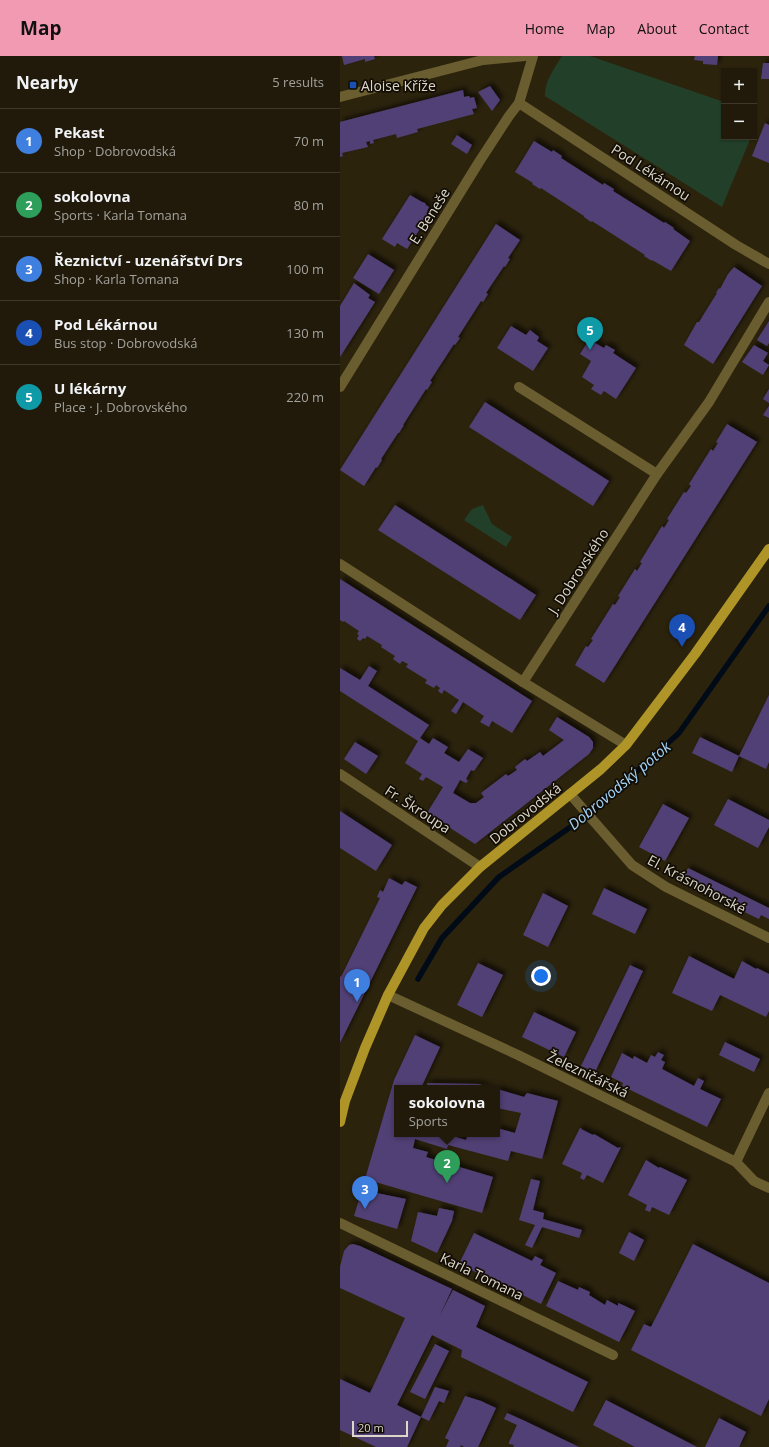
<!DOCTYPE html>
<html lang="en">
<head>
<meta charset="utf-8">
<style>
	:root { --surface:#211a0a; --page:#2d2718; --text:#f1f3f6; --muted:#a2a19c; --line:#3e382b; --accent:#f19ab1 }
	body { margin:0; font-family:"Open Sans",sans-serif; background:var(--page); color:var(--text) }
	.controls { position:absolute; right:12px; top:12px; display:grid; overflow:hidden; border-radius:0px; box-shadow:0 1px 3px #0004 }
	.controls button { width:36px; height:36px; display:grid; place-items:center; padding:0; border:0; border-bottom:1px solid var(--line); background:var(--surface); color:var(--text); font:20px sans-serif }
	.scale { position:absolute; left:12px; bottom:10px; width:56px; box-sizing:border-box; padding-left:4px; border:2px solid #ddd7ca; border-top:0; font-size:11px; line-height:14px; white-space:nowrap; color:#ddd7ca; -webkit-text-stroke:3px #110d05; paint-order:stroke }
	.you { position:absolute; left:201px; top:920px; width:14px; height:14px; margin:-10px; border:3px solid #fff; border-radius:50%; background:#1a73e8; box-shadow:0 0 0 6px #1a73e833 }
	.badge { display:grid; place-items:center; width:26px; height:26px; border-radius:50%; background:var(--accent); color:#fff; font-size:13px; font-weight:700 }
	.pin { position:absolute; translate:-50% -33px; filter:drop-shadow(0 1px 2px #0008) }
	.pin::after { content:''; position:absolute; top:21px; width:14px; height:12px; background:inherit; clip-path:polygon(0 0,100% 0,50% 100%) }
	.popup { position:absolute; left:54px; top:1029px; width:106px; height:52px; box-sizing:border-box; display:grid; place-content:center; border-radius:0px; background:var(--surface); filter:drop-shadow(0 1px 3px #0005); font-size:13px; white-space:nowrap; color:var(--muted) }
	.popup b { font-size:15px; color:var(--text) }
	.popup::after { content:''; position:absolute; left:50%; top:100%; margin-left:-8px; border:8px solid transparent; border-top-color:var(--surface) }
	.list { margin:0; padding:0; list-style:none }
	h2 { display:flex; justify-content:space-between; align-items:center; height:52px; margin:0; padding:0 16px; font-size:17px }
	h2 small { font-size:13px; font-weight:400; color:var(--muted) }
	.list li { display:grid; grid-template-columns:26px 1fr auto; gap:12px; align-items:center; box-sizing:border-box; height:64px; padding:0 16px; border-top:1px solid var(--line) }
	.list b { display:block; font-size:15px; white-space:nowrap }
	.list p { margin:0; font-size:13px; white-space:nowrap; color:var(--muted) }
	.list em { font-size:13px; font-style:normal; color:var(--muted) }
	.map { position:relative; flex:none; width:429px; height:1391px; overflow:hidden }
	header { display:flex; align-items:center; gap:24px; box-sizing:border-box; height:56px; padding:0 20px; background:var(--accent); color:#111 }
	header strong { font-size:19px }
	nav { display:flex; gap:22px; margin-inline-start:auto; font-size:14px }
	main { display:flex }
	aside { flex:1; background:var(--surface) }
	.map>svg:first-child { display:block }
</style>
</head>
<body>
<header>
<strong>Map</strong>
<nav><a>Home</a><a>Map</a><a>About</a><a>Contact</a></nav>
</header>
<main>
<aside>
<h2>Nearby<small>5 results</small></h2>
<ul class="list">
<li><span class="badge" style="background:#3f7fe0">1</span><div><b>Pekast</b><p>Shop · Dobrovodská</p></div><em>70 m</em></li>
<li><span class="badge" style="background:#2e9e5b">2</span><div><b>sokolovna</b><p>Sports · Karla Tomana</p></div><em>80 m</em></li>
<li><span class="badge" style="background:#3f7fe0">3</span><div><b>Řeznictví - uzenářství Drs</b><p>Shop · Karla Tomana</p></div><em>100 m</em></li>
<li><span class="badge" style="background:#1a4fb4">4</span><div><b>Pod Lékárnou</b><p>Bus stop · Dobrovodská</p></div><em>130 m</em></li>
<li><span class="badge" style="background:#0f9aa8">5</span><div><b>U lékárny</b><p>Place · J. Dobrovského</p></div><em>220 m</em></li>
</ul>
</aside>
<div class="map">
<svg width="429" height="1391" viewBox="0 0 429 1391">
	<defs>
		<filter id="shadow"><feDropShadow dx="3.5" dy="-3.5" stdDeviation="2" flood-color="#0009"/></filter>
	</defs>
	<rect width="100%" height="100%" fill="#2c230d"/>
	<!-- green -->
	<g fill="#224029">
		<path d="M222 0H250L384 46V81H411L382 151 205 40C205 24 214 13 222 0Z"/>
		<polygon points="143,449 152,468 172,481 166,491 124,464 132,453"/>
	</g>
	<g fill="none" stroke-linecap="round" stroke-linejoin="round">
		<!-- stream -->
		<polyline stroke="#000b17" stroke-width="5.5" points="78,923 102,882 159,821 252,756 339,677 429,550"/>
	</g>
	<!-- building -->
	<g fill="#514075" filter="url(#shadow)">
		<polygon points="2,0 34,0 35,3 25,6 25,3 4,9"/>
		<polygon points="355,0 378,0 377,9 363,8 363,5 354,4"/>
		<polygon points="423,7 429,7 429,23 421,23"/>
		<polygon points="150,30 160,44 152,55 138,36"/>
		<polygon points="123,34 124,41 129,40 130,42 134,41 137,52 132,53 134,58 77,73 78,76 57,82 56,78 33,84 34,87 30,88 30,85 26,86 28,91 2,97 3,100 0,101 0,66"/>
		<polygon points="425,67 429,69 429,107 412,100"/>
		<polygon points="117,79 132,89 127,98 111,88"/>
		<polygon points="194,85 212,96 213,94 222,100 221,102 263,129 264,127 274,133 273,135 324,167 325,166 334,172 333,173 350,185 331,215 312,204 312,205 304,200 305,199 252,165 251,166 244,161 244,160 201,132 200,133 192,128 193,127 175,116"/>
		<polygon points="70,139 82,146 85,147 86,149 89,151 87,155 90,157 67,193 57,187 55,191 42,183"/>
		<polygon points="156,168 180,184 168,202 170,203 165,211 164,210 146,237 148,238 143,246 141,245 118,281 120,282 115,289 114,288 90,325 92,326 87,334 86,333 63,369 64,369 59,377 58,377 41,403 42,404 37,412 36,411 24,430 0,414"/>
		<polygon points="28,198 54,214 39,238 13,222"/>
		<polygon points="394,211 422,230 373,308 344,289 357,266 359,266 377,237 376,237 379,232 380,233 388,218"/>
		<polygon points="14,227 30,239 28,242 35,246 0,301 0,250"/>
		<polygon points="429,265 429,287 427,290 417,284"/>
		<polygon points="171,270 186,279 190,274 199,281 197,285 208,292 193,315 157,292"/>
		<polygon points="249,284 253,286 254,285 256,286 255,287 264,292 266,289 275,294 273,297 296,312 276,343 264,335 261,339 251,333 254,329 242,321 251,305 240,298"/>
		<polygon points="414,289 428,297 423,305 429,309 423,319 402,306"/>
		<polygon points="429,333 429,347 423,343"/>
		<polygon points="145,346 269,425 253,450 129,371"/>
		<polygon points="429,350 429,362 423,359"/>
		<polygon points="387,368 417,386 264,627 235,609 246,590 248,591 253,584 251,583 273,548 275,549 280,541 278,540 295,513 297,515 302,507 300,506 322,470 324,472 329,464 327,463 344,436 346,437 351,430 349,428 371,393 373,395 378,387 376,386"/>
		<polygon points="55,449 196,539 180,564 38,474"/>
		<polygon points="0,523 192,645 172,677 152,665 149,671 140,666 144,660 123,646 116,658 111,655 119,644 104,634 102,638 98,635 100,632 96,629 94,632 85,627 87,624 66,611 68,608 62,605 60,608 53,603 55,600 41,591 42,589 27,580 25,583 23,582 20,585 17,583 19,579 17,578 19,575 4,565 3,566 0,564"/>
		<polygon points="29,610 37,615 28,630 89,669 80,682 89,688 93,682 108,691 104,697 119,706 128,693 143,702 134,715 131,714 126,723 128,725 126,727 120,724 113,737 130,747 136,747 144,741 141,737 166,718 168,720 177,714 175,711 185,703 187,705 200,696 203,700 224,684 209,674 217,661 249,681 253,686 253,692 249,698 135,788 87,757 103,731 86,721 83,725 79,723 82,718 65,707 78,685 0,635 0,612 20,624"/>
		<polygon points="429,639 429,706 426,713 399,700"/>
		<polygon points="360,681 399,700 392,716 352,697"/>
		<polygon points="15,686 38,700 26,718 4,703"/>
		<polygon points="388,743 429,764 429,771 418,792 374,769"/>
		<polygon points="323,748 349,762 325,805 299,791"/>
		<polygon points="0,755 52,789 36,815 0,792"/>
		<polygon points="348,812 429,852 429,863 421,859 419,863 396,852 396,850 342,824"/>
		<polygon points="49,822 62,829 65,825 77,831 0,987 0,920 1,921 40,842 37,841 40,834 43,836"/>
		<polygon points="264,832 307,853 295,878 252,858"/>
		<polygon points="203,837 228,850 208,891 183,879"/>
		<polygon points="349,900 394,923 402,905 416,913 417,912 429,918 429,955 426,961 380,939 372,955 332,937"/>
		<polygon points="138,907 163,919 142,961 117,949"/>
		<polygon points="290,909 303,915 255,1016 241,1010"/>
		<polygon points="194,956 236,976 224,1001 182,981"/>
		<polygon points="75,979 100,991 81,1032 57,1032 57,1078 106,1078 126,1084 128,1078 157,1078 157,1072 175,1077 181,1057 157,1052 157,1033 184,1041 187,1037 218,1045 202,1103 171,1095 168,1105 108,1089 107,1093 75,1083 73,1092 88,1096 86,1101 153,1121 142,1157 25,1123 54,1024"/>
		<polygon points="385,986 420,1003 414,1016 379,999"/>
		<polygon points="318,996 324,999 321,1004 325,1006 322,1013 354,1030 358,1022 364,1025 360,1033 381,1043 367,1071 282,1030 283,1027 271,1021 282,997 293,1003 294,1000 307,1007 311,999 315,1001"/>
		<polygon points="87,1027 139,1028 151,1032 88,1032"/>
		<polygon points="240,1072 242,1073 241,1073 253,1079 254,1078 278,1092 281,1091 263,1127 247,1119 244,1124 240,1122 242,1117 222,1108"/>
		<polygon points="306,1104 319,1112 320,1111 347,1124 329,1159 312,1151 310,1156 305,1154 307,1149 288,1139"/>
		<polygon points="191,1123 200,1125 193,1154 204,1157 203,1163 242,1174 239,1182 202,1171 192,1192 185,1189 195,1169 179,1164"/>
		<polygon points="22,1134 66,1143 57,1173 14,1160"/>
		<polygon points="99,1152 114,1155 112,1165 97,1197 71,1185 78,1156 97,1160"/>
		<polygon points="289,1176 304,1184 294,1205 279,1197"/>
		<polygon points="134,1177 192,1205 195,1200 203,1204 200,1209 216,1217 201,1248 119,1208"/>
		<polygon points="13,1188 20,1190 112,1233 99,1261 113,1234 145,1250 136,1271 248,1326 233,1356 121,1301 122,1294 92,1279 57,1349 81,1361 95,1331 109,1335 104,1347 99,1345 89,1365 81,1361 67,1391 36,1391 0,1374 0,1323 30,1337 65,1262 0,1232 0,1211 4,1195 9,1189"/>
		<polygon points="353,1188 429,1227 429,1343 421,1360 291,1294 304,1268 311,1271"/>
		<polygon points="218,1225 238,1234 239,1231 250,1236 249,1239 265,1249 267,1244 278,1250 278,1247 285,1250 295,1255 279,1286 206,1250"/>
		<polygon points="95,1288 109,1295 85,1343 70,1336"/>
		<polygon points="125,1340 141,1345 156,1352 138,1391 124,1391 121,1389 120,1391 106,1391 109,1384 105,1382"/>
		<polygon points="266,1344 357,1391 295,1391 253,1369"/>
		<polygon points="167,1357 185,1365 239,1391 173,1391 174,1389 169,1388 169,1386 177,1369 164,1363"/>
		<polygon points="379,1362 406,1376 399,1391 365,1391"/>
	</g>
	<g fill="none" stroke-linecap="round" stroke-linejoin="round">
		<!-- minor -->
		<g stroke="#6a5d2f" stroke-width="10">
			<polyline points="0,41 143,4 185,0"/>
			<polyline points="179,47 396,189 429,208"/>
			<polyline points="0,331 139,106 169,60 179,47 193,0"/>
			<polyline points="179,331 317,418"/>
			<polyline points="0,508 183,626 286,689"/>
			<polyline points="183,626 317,418 369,346 429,246"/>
			<polyline points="0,718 140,811"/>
			<polyline points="230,738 292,809 326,831 429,882"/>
			<polyline points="48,939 178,999 396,1106 414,1125 429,1132"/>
			<polyline points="396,1106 429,1037"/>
			<polyline points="0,1167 273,1299"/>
		</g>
		<!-- major -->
		<polyline stroke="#af9528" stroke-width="10" points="0,1066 5,1045 25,992 48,939 84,872 102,849 140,811 261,713 286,689 355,598 429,493"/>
	</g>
	<!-- markers -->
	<rect fill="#1a4fb4" stroke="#110d05" stroke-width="1.5" x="9" y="25" width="8" height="8" rx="2"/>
	<g text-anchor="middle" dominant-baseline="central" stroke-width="3.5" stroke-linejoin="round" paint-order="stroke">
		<!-- poi labels -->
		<g font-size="14" fill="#ddd7ca" stroke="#110d05" text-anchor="start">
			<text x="21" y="29">Aloise Kříže</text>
		</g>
		<!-- street labels -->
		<g font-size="14" fill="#ddd7ca" stroke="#110d05">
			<text transform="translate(311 116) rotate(33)">Pod Lékárnou</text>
			<text transform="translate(89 160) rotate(-58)">E. Beneše</text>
			<text transform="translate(238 515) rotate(-57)">J. Dobrovského</text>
			<text transform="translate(78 753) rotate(33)">Fr. Škroupa</text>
			<text transform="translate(185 757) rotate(-39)">Dobrovodská</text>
			<text transform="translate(357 828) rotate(28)">El. Krásnohorské</text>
			<text transform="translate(248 1018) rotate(26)">Železničářská</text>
			<text transform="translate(142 1220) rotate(26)">Karla Tomana</text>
		</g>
		<!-- water labels -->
		<g font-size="15" font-style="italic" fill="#a7d6fb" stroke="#110d05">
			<text transform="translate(279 729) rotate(-40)">Dobrovodský potok</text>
		</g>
	</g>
</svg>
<div class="controls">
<button>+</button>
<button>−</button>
</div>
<div class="scale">20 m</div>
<div class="you"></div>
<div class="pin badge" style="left:17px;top:946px;background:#3f7fe0">1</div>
<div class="pin badge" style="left:107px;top:1127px;background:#2e9e5b">2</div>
<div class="popup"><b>sokolovna</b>Sports</div>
<div class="pin badge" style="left:25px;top:1153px;background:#3f7fe0">3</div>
<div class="pin badge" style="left:342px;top:591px;background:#1a4fb4">4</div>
<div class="pin badge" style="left:250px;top:294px;background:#0f9aa8">5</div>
</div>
</main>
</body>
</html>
